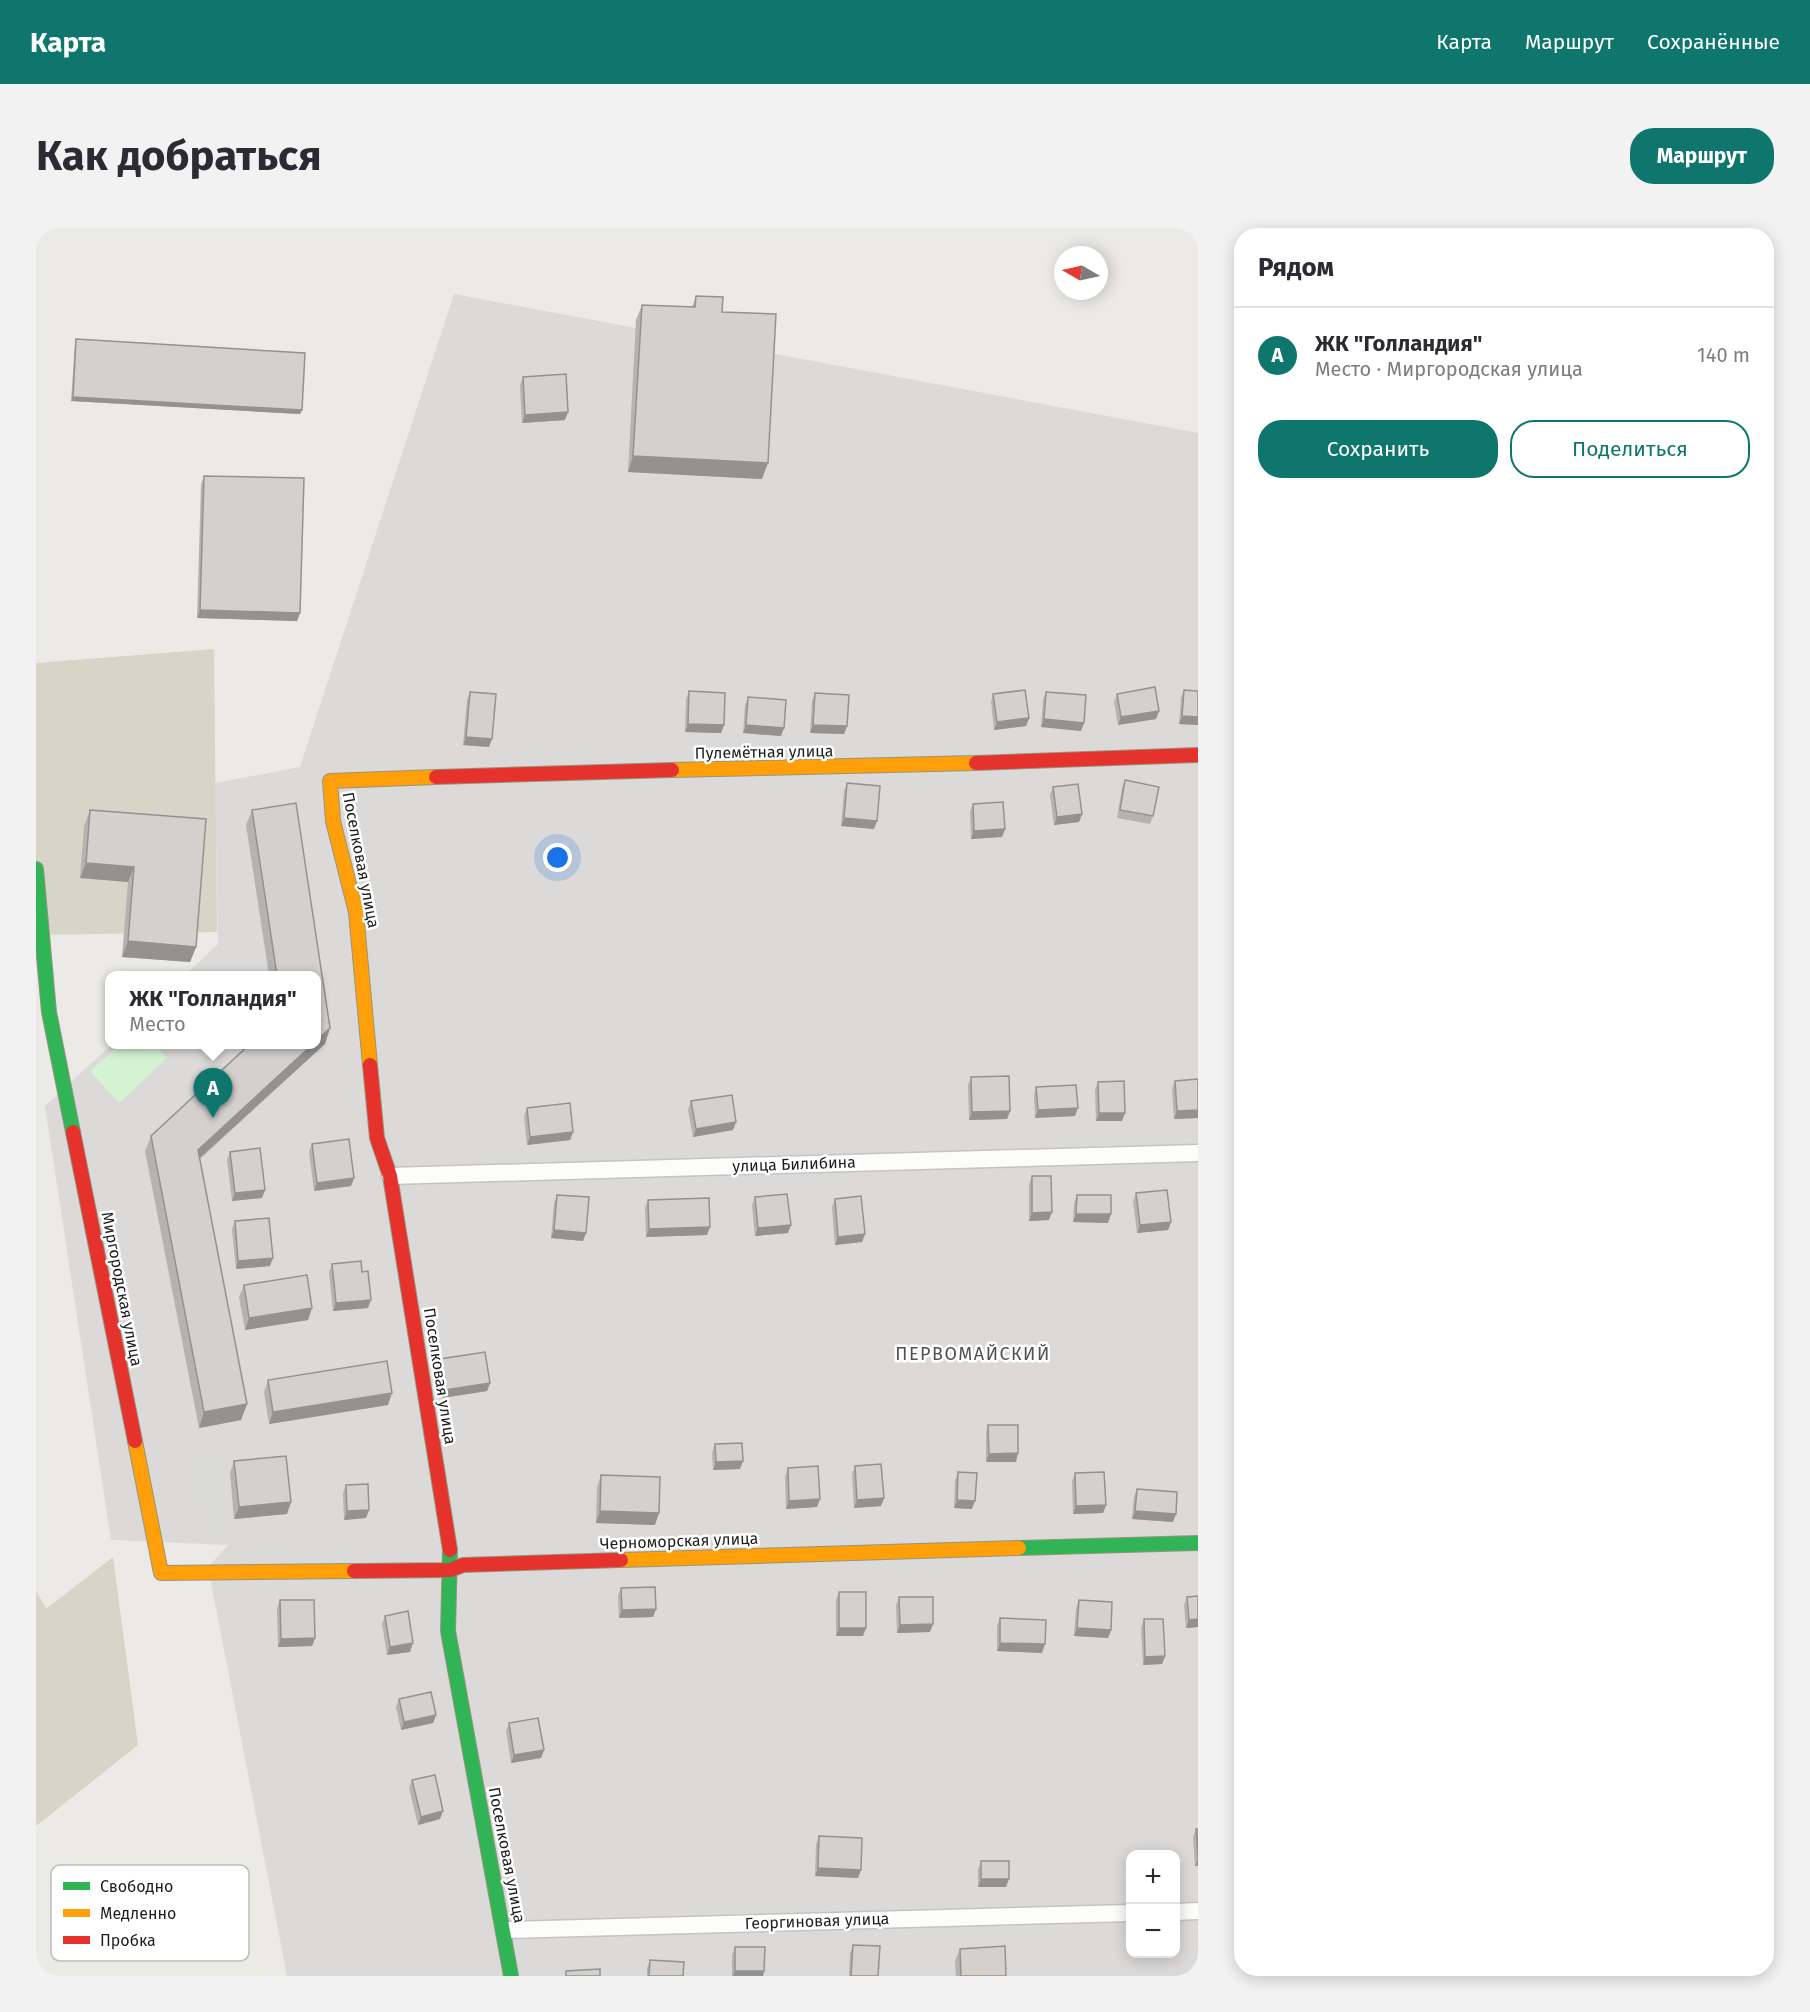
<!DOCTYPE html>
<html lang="ru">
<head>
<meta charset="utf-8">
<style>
	:root { --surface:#fff; --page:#f2f2f3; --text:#2b2b33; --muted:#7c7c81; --line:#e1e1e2; --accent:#0f766e }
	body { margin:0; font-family:"Fira Sans",sans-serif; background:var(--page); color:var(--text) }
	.controls { position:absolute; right:18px; bottom:18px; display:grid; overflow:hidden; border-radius:12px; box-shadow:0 3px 15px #0003 }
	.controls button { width:54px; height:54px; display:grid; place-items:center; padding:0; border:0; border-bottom:2px solid var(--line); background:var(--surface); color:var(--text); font:30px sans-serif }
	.compass { position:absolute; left:1018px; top:18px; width:54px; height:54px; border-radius:50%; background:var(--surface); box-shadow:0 3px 15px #0003; rotate:279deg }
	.you { position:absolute; left:522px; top:630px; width:21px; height:21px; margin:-15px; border:4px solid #fff; border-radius:50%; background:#1a73e8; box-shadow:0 0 0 9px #1a73e833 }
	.badge { display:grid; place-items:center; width:39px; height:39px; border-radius:50%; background:var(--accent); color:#fff; font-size:20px; font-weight:700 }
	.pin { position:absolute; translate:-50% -50px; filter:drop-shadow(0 2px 3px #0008) }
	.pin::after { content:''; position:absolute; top:32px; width:21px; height:18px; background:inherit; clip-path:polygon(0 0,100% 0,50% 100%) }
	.popup { position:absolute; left:69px; top:743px; width:216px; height:78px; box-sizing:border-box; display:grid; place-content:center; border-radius:12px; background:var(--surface); filter:drop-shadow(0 2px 4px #0005); font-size:20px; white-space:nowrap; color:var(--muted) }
	.popup b { font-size:22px; color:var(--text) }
	.popup::after { content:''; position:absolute; left:50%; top:100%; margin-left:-12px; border:12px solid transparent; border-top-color:var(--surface) }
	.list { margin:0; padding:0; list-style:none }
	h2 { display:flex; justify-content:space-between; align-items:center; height:78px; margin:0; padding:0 24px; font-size:26px }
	h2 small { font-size:20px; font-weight:400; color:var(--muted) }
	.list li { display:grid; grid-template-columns:39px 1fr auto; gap:18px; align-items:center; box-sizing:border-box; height:96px; padding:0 24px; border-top:2px solid var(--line) }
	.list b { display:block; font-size:22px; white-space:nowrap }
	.list p { margin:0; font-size:20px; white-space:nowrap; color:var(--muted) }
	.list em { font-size:20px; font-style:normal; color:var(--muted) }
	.actions { display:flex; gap:12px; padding:18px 24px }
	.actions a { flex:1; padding:14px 0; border:2px solid var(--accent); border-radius:24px; text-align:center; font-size:21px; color:var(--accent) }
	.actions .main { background:var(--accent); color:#fff }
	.map { position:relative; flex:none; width:1162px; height:1748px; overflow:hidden; border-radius:24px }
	header { display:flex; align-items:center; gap:36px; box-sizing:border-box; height:84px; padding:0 30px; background:var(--accent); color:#fff }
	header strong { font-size:28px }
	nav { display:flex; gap:33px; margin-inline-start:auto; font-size:21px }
	.intro { display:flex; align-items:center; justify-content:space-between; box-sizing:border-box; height:144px; padding:0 36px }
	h1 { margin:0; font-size:42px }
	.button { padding:15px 27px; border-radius:24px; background:var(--accent); color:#fff; font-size:21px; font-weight:700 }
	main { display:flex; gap:36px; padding:0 36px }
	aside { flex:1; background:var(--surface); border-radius:24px; box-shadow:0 3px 15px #0003 }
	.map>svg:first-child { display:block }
</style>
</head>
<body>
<header>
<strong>Карта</strong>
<nav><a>Карта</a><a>Маршрут</a><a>Сохранённые</a></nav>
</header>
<div class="intro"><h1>Как добраться</h1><a class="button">Маршрут</a></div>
<main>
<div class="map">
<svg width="1162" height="1748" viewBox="0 0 1162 1748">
	<rect width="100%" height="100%" fill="#eceae7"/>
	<!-- residential -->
	<path fill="#dbdad8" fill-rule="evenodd" d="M418 66 1162 205V1748H251L172 1339 192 1317 75 1312 9 878 75 817 280 816V748L149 747 182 716 179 555 264 539ZM1094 1626H1140V1726H1094Z"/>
	<!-- religious -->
	<polygon fill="#dadad8" points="180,1226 190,1306 173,1308 164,1228"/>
	<!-- construction -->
	<g fill="#d6d5c8">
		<polygon points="178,421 181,704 0,707 0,435"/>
		<polygon points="77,1329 102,1517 0,1598 0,1362 10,1381"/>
	</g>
	<!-- park -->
	<polygon fill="#d4f3d3" points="84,817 119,817 131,830 83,875 54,843"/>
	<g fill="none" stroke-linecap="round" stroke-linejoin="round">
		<!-- street casing -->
		<g stroke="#c5c4c3" stroke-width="19">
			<g id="street">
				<polyline points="354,948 1162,925"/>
				<polyline points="1140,1684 1162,1683"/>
				<polyline points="468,1702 1094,1685"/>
			</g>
		</g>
		<!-- fast casing -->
		<g stroke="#96967e" stroke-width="16">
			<g id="fast">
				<polyline points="0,641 13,784 37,904"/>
				<polyline points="983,1320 1162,1315"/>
				<polyline points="414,1322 412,1403 475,1748"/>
			</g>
		</g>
		<!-- slow casing -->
		<g stroke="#96967e" stroke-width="16">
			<g id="slow">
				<polyline points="636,542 940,535"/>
				<polyline points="334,837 320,684 297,593 294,553 400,549"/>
				<polyline points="99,1213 125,1345 318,1343"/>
				<polyline points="585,1332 983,1320"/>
			</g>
		</g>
		<!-- jam casing -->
		<g stroke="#96967e" stroke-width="16">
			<g id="jam">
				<polyline points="940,535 1162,527"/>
				<polyline points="400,549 636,542"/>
				<polyline points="334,837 341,910 354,948 414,1322"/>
				<polyline points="37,904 99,1213"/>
				<polyline points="318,1343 414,1342 427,1337 585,1332"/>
			</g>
		</g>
		<!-- street -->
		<use href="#street" stroke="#fcfcfb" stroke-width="16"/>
		<!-- fast -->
		<use href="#fast" stroke="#30b455" stroke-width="14"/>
		<!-- slow -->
		<use href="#slow" stroke="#ff9f0a" stroke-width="14"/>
		<!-- jam -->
		<use href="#jam" stroke="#e5322d" stroke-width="14"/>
	</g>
	<!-- wall -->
	<g fill="#b5b3b1">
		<polygon points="660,68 686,84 726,251 592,244 600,92 606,77 656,79"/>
		<polygon points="40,111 266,182 264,186 35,173 39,115"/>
		<polygon points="487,149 529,192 486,195 484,157"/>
		<polygon points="168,248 264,385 261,393 161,390 165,256"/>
		<polygon points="1148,462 1162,463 1162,497 1143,496 1145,470"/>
		<polygon points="653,463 688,497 685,505 649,504 650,471"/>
		<polygon points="434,464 453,519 427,517 431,472"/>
		<polygon points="1010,464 1045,503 1005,499 1007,472"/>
		<polygon points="779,465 811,498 808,506 774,505 776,473"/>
		<polygon points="957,466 993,490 990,498 958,502 955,474"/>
		<polygon points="1081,466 1123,483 1120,491 1082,497 1078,474"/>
		<polygon points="712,469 745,508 707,505 709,477"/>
		<polygon points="1089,552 1117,588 1114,596 1081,590 1086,560"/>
		<polygon points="811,555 838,601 805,598 808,563"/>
		<polygon points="1017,559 1046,586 1043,594 1018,597 1014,567"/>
		<polygon points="260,575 294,800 289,816 164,931 211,1176 205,1192 163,1200 109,923 115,908 214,816 280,816 280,747 233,747 210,597 216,582"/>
		<polygon points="937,576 969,601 966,609 935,611 934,584"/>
		<polygon points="54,582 160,719 154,734 86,729 92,654 44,650 48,598"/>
		<polygon points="935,849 974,883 971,891 933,892 932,857"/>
		<polygon points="1162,851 1162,890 1138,891 1136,861 1139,853"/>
		<polygon points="1062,854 1086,893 1060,893 1059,862"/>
		<polygon points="1000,859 1039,888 999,890 998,867"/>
		<polygon points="655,873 700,894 697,902 657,909 652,882"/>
		<polygon points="491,880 537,904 534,912 491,917 488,888"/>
		<polygon points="276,916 318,950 315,958 278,963 273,924"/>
		<polygon points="194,924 226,970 196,973 191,932"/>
		<polygon points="996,948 1013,992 993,993 993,956"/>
		<polygon points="1100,965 1135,994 1132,1002 1101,1005 1097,973"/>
		<polygon points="521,967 547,1013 515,1010 518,975"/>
		<polygon points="1041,967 1072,995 1037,994 1038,975"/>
		<polygon points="719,969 752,1005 719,1008 716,977"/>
		<polygon points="799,971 829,1006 826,1014 799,1017 796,979"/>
		<polygon points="612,972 671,1007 610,1009 609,980"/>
		<polygon points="199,993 234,1038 200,1041 196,1001"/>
		<polygon points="296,1036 326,1044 332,1080 297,1083 293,1044"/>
		<polygon points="208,1057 276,1080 272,1092 209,1102 203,1069"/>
		<polygon points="404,1131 454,1155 451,1163 406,1170 401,1139"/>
		<polygon points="232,1152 352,1177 233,1196 228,1164"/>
		<polygon points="952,1197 980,1234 950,1234 950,1205"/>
		<polygon points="679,1216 704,1241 677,1242 676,1224"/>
		<polygon points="198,1233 255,1274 251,1286 198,1291 194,1245"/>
		<polygon points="819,1238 848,1270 845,1278 818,1280 816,1246"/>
		<polygon points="752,1240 781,1279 750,1281 749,1248"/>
		<polygon points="922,1244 936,1281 918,1280 919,1252"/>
		<polygon points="1039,1245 1070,1277 1067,1285 1037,1286 1036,1253"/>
		<polygon points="565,1247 619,1297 560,1295 561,1259"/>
		<polygon points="310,1257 330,1290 308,1292 307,1265"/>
		<polygon points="1101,1261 1137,1294 1096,1291 1098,1269"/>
		<polygon points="585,1360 620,1381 617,1389 583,1390 582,1368"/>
		<polygon points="803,1364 827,1408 800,1408 800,1372"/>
		<polygon points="1162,1368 1162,1399 1150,1400 1148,1377 1151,1369"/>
		<polygon points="863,1369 894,1404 861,1405 860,1377"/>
		<polygon points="244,1372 279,1410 276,1418 242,1419 241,1380"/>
		<polygon points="1043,1372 1075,1402 1072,1410 1038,1408 1040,1380"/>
		<polygon points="349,1388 374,1424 351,1427 346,1396"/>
		<polygon points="964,1390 1006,1425 961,1423 961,1398"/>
		<polygon points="1108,1391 1129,1428 1126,1436 1107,1437 1105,1400"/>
		<polygon points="363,1471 400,1487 397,1495 365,1502 360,1479"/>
		<polygon points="473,1495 508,1522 505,1530 475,1535 470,1503"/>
		<polygon points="376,1552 404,1591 382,1597 373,1560"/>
		<polygon points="1160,1601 1162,1601 1162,1638 1159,1638 1157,1609"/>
		<polygon points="783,1608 822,1650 779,1648 780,1616"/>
		<polygon points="945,1633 970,1659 942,1659 942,1641"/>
		<polygon points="817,1717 842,1748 813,1748 814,1725"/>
		<polygon points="699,1719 728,1743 727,1748 696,1748 696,1727"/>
		<polygon points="924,1721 970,1748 920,1748 919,1733"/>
		<polygon points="614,1732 647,1748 611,1748 611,1740"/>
	</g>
	<!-- shaded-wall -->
	<g fill="#949290">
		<polygon points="37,169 266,182 264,186 35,173"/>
		<polygon points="532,184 529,192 486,195 489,187"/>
		<polygon points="597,228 732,235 726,251 592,244"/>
		<polygon points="164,382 264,385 261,393 161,390"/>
		<polygon points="1123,483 1120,491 1082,497 1085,489"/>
		<polygon points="1146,488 1162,489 1162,497 1143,496"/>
		<polygon points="993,490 990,498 958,502 961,494"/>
		<polygon points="1008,491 1048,495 1045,503 1005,499"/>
		<polygon points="652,496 688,497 685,505 649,504"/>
		<polygon points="710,497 748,500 745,508 707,505"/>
		<polygon points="777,497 811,498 808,506 774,505"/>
		<polygon points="430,509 456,511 453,519 427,517"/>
		<polygon points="1046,586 1043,594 1018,597 1021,589"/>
		<polygon points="808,590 841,593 838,601 805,598"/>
		<polygon points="969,601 966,609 935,611 938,603"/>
		<polygon points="50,635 98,639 92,654 44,650"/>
		<polygon points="92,713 160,719 154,734 86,729"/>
		<polygon points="294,800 289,816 156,937 162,922 277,816 280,816 280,813"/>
		<polygon points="1042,880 1039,888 999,890 1002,882"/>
		<polygon points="1162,882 1162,890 1138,891 1141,883"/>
		<polygon points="974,883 971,891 933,892 936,884"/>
		<polygon points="1063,885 1089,885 1086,893 1060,893"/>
		<polygon points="700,894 697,902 657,909 660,901"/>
		<polygon points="537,904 534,912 491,917 494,909"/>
		<polygon points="318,950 315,958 278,963 281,955"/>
		<polygon points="229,962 226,970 196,973 199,965"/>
		<polygon points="1016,984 1013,992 993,993 996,985"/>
		<polygon points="1040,986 1075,986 1072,995 1037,994"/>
		<polygon points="1135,994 1132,1002 1101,1005 1104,997"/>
		<polygon points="755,997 752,1005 719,1008 722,1000"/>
		<polygon points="674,999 671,1007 610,1009 613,1001"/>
		<polygon points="518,1002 550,1005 547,1013 515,1010"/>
		<polygon points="829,1006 826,1014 799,1017 802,1009"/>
		<polygon points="237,1030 234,1038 200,1041 202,1033"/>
		<polygon points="335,1072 332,1080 297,1083 300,1075"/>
		<polygon points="276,1080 272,1092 209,1102 213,1090"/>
		<polygon points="454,1155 451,1163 406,1170 409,1162"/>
		<polygon points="356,1165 352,1177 233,1196 237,1184"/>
		<polygon points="211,1176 205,1192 163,1200 168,1184"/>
		<polygon points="982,1225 980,1234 950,1234 953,1226"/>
		<polygon points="707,1233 704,1241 677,1242 680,1234"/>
		<polygon points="848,1270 845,1278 818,1280 821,1272"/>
		<polygon points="784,1271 781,1279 750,1281 753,1273"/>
		<polygon points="921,1272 939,1273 936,1281 918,1280"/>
		<polygon points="255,1274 251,1286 198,1291 203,1279"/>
		<polygon points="1070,1277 1067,1285 1037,1286 1040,1278"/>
		<polygon points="333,1282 330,1290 308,1292 311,1283"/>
		<polygon points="564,1283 623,1285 619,1297 560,1295"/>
		<polygon points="1099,1283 1140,1286 1137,1294 1096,1291"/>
		<polygon points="620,1381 617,1389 583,1390 586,1382"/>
		<polygon points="1162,1391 1162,1399 1150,1400 1153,1392"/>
		<polygon points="897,1396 894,1404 861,1405 864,1397"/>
		<polygon points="803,1400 830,1400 827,1408 800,1408"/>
		<polygon points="1041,1400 1075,1402 1072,1410 1038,1408"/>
		<polygon points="279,1410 276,1418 242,1419 245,1411"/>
		<polygon points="377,1415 374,1424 351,1427 354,1419"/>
		<polygon points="964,1415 1009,1416 1006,1425 961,1423"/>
		<polygon points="1129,1428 1126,1436 1107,1437 1109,1429"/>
		<polygon points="400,1487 397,1495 365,1502 368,1494"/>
		<polygon points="508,1522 505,1530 475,1535 478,1527"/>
		<polygon points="407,1583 404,1591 382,1597 385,1589"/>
		<polygon points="1162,1630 1162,1638 1159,1638"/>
		<polygon points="782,1640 825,1642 822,1650 779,1648"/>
		<polygon points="945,1651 973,1651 970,1659 942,1659"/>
		<polygon points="699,1743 728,1743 727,1748 697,1748"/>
	</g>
	<!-- building -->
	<g fill="#d3d0ce" stroke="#949290" stroke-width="1.5">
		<polygon points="660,68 687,69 686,84 740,86 732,235 597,228 606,77 659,79"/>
		<polygon points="40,111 269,125 266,182 37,169"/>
		<polygon points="530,146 532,184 489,187 487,149"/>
		<polygon points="168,248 268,250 264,385 164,382"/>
		<polygon points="1119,459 1123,483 1085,489 1081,466"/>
		<polygon points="989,462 993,490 961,494 957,466"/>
		<polygon points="1148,462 1162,463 1162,489 1146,488"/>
		<polygon points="653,463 689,465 688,497 652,496"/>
		<polygon points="434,464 460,466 456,511 430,509"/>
		<polygon points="1010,464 1050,467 1048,495 1008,491"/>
		<polygon points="779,465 813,467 811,498 777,497"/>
		<polygon points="712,469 750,472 748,500 710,497"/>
		<polygon points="1089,552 1123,559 1117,588 1084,582"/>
		<polygon points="811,555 844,558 841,593 808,590"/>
		<polygon points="1042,556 1046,586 1021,589 1017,559"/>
		<polygon points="967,574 969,601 938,603 937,576"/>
		<polygon points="260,575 294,800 280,813 280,747 241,747 216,582"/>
		<polygon points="54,582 170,591 160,719 92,713 98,639 50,635"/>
		<polygon points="214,816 277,816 162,922 211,1176 168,1184 115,908"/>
		<polygon points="973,848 974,883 936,884 935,849"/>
		<polygon points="1162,851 1162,882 1141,883 1139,853"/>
		<polygon points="1088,853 1089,885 1063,885 1062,854"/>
		<polygon points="1040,857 1042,880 1002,882 1000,859"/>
		<polygon points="696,867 700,894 660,901 655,873"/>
		<polygon points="534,875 537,904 494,909 491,880"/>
		<polygon points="313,911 318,950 281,955 276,916"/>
		<polygon points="224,920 229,962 199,965 194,924"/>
		<polygon points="996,948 1015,948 1016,984 996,985"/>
		<polygon points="1131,962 1135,994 1104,997 1100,965"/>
		<polygon points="751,966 755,997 722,1000 719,969"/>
		<polygon points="521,967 553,969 550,1005 518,1002"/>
		<polygon points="1041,967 1075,967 1075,986 1040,986"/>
		<polygon points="825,968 829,1006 802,1009 799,971"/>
		<polygon points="673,970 674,999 613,1001 612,972"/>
		<polygon points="233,990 237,1030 202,1033 199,993"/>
		<polygon points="325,1033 326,1044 332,1043 335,1072 300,1075 296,1036"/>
		<polygon points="271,1047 276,1080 213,1090 208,1057"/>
		<polygon points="449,1124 454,1155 409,1162 404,1131"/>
		<polygon points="351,1133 356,1165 237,1184 232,1152"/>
		<polygon points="952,1197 982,1197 982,1225 953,1226"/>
		<polygon points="706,1215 707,1233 680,1234 679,1216"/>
		<polygon points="250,1228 255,1274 203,1279 198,1233"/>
		<polygon points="845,1236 848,1270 821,1272 819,1238"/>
		<polygon points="782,1238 784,1271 753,1273 752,1240"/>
		<polygon points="922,1244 941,1245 939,1273 921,1272"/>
		<polygon points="1068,1244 1070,1277 1040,1278 1039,1245"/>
		<polygon points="565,1247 624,1249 623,1285 564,1283"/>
		<polygon points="332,1256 333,1282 311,1283 310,1257"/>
		<polygon points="1101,1261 1141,1264 1140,1286 1099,1283"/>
		<polygon points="619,1359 620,1381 586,1382 585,1360"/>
		<rect x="803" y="1364" width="27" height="36"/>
		<polygon points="1162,1368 1162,1391 1153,1392 1151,1369"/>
		<polygon points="863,1369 897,1369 897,1396 864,1397"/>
		<polygon points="244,1372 278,1372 279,1410 245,1411"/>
		<polygon points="1043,1372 1076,1374 1075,1402 1041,1400"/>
		<polygon points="372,1383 377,1415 354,1419 349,1388"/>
		<polygon points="964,1390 1010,1392 1009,1416 964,1415"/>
		<polygon points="1108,1391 1127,1391 1129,1428 1109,1429"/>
		<polygon points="395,1464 400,1487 368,1494 363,1471"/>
		<polygon points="502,1490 508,1522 478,1527 473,1495"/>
		<polygon points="399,1547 407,1583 385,1589 376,1552"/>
		<polygon points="1160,1601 1162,1601 1162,1630"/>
		<polygon points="783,1608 826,1610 825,1642 782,1640"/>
		<rect x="945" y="1633" width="28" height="18"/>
		<polygon points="817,1717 844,1718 842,1748 815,1748"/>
		<polygon points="969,1718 970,1748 925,1748 924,1721"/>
		<polygon points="699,1719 729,1719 728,1743 699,1743"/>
		<polygon points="614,1732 648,1734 647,1748 613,1748"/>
		<polygon points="564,1741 564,1748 530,1748 530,1743"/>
	</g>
	<g text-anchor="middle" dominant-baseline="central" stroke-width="5" stroke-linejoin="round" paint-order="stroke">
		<!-- street labels -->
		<g font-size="16" fill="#1e1e1e" stroke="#fff">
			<text transform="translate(728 524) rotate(-1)">Пулемётная улица</text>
			<text transform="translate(325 632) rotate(79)">Поселковая улица</text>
			<text transform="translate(758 936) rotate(-2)">улица Билибина</text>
			<text transform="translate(86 1061) rotate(79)">Миргородская улица</text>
			<text transform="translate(404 1148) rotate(81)">Поселковая улица</text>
			<text transform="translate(643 1313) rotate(-2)">Черноморская улица</text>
			<text transform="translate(471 1627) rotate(79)">Поселковая улица</text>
			<text transform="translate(781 1693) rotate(-2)">Георгиновая улица</text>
		</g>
		<!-- neighbourhood labels -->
		<g font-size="18" letter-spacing="1.5" fill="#515151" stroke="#fff">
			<text x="937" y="1126">ПЕРВОМАЙСКИЙ</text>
		</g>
	</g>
	<!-- legend -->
	<rect x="15" y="1637" width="198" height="96" rx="9" fill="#fff" stroke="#bcbcbc" stroke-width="1.5"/>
	<rect x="27" y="1654" width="27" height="8" fill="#30b455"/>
	<rect x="27" y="1681" width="27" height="8" fill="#ff9f0a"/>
	<rect x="27" y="1708" width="27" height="8" fill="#e5322d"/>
	<g font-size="16" fill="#1e1e1e">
		<text x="64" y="1664">Свободно</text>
		<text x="64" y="1691">Медленно</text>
		<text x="64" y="1718">Пробка</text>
	</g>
</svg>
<div class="controls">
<button>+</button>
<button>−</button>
</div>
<svg class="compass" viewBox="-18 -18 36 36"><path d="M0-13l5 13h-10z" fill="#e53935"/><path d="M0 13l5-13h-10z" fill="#7c7c81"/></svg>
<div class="you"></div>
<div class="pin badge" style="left:177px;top:890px">A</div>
<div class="popup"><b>ЖК &quot;Голландия&quot;</b>Место</div>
</div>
<aside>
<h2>Рядом<small></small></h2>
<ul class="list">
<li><span class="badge">A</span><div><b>ЖК &quot;Голландия&quot;</b><p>Место · Миргородская улица</p></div><em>140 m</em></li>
</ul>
<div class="actions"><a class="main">Сохранить</a><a>Поделиться</a></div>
</aside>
</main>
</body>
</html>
